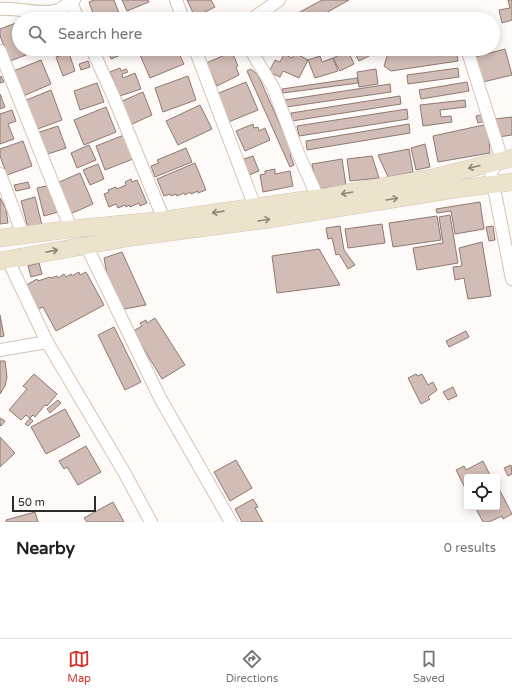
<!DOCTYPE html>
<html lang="en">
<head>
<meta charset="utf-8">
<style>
	:root { --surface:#fff; --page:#f2f2f2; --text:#202124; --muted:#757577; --line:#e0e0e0; --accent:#d93025 }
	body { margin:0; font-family:"Varela Round",sans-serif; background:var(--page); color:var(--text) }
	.controls { position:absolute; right:12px; bottom:12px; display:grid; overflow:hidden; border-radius:4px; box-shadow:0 2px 10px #0003 }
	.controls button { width:36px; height:36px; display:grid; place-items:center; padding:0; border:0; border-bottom:1px solid var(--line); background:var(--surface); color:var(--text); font:20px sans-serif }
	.scale { position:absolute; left:12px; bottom:10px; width:84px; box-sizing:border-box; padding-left:4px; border:2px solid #302a24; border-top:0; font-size:11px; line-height:14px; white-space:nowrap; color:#302a24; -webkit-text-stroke:3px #fff; paint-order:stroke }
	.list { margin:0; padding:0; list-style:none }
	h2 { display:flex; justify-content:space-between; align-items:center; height:52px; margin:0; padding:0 16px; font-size:17px }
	h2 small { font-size:13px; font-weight:400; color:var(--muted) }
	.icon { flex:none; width:22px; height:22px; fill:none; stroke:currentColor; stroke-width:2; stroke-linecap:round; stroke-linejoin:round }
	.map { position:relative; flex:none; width:512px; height:522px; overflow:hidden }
	.search { position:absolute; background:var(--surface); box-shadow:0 2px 10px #0003; left:12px; right:12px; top:12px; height:44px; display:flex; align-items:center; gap:10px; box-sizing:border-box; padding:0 14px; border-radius:22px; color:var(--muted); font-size:15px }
	.sheet { height:116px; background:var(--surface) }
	nav { display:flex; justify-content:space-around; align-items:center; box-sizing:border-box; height:56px; border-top:1px solid var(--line); background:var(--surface); font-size:11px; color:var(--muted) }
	nav a { display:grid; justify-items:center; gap:2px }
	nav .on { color:var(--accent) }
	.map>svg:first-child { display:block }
</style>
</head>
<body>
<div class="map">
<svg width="512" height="522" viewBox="0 0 512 522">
	<rect width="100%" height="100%" fill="#fefaf7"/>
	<!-- building -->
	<g fill="#d2bcb6" stroke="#8e7973">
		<polygon points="94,0 114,0 120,16 111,19 95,19 89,2"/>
		<polygon points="122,0 148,0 149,2 127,11"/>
		<polygon points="187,0 211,0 215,7 195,17"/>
		<polygon points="322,0 349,0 315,19 287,19"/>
		<polygon points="508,0 512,0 512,20 502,23 499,10 510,8"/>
		<polygon points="16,23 19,30 19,49 23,49 26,55 10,61 0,36 0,29"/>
		<polygon points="99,49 133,49 133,50 111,59 109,53 98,57 95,51"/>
		<polygon points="153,49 177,49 184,64 150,78 140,55"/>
		<polygon points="199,49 218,49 202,56"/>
		<polygon points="253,49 268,49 256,55"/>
		<polygon points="359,49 364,49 369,56 359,61 354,52"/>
		<polygon points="365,49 376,49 377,51 369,56"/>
		<polygon points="407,49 407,53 432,49 456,49 458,61 391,71 384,66 388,53 395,50"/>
		<polygon points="505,49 512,75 479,83 475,57"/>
		<polygon points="348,51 354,64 340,71 333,58"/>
		<polygon points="232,52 238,66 236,67 239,75 217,86 206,63"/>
		<polygon points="69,53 75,71 63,76 56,57"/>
		<polygon points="295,53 308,60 299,78 283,71 280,77 269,72 275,60 280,62 284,54 292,58"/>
		<polygon points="320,56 322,62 333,58 338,71 315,78 308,60"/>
		<polygon points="41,60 51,84 21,97 11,72"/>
		<polygon points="88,61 90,67 81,70 79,64"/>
		<polygon points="120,68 121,71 126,69 128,72 122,74 123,78 135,73 141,89 120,96 110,72"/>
		<polygon points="458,68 459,77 408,84 407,75"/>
		<polygon points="251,69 258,75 293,154 290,155 294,165 290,167 247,71"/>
		<polygon points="376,69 378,84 359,87 357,72"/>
		<polygon points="1,76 4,82 0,83 0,77"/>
		<polygon points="188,76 196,100 163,112 155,88"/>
		<polygon points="357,78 358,83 283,93 282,89"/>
		<polygon points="246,82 258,110 226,123 214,95"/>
		<polygon points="467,82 469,91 421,99 419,90"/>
		<polygon points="97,83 104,102 80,110 74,91"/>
		<polygon points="390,84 391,92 286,107 285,100"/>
		<polygon points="51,90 62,120 35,130 24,101"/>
		<polygon points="143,92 152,115 130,125 120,102"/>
		<polygon points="0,94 5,107 0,109"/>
		<polygon points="400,96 401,104 292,121 291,113"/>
		<polygon points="465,100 466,107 440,110 441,117 451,116 452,122 423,126 420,105"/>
		<polygon points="200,105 212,129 178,145 166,121"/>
		<polygon points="106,107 116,132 84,145 74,120"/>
		<polygon points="407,109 408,119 299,136 297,126"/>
		<polygon points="12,110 16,121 8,124 14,139 0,144 0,114"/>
		<polygon points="484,114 486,121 478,123 476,116"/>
		<polygon points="512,117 512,135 498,137 495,119"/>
		<polygon points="253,124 254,128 258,127 259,131 265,128 270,140 245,151 236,131"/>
		<polygon points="409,124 410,133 307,150 306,141"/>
		<polygon points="488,124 490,153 438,162 433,136"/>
		<polygon points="58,126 66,148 45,155 37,133"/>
		<polygon points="124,135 133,159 105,170 96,146"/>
		<polygon points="23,141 32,166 7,175 0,156 0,149"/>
		<polygon points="425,144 430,167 416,170 411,148"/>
		<polygon points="89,145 96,160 77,168 71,153"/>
		<polygon points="186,148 192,162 155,177 151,166 159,163 157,160"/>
		<polygon points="409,149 413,172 388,177 378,155"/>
		<polygon points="253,156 259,171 249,175 244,159"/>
		<polygon points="372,156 379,178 350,181 347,159"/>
		<polygon points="342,159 346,185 317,189 312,164"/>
		<polygon points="195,163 206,190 198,193 198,191 191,194 190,192 185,195 184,193 177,196 176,194 171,196 170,194 164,196 157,179"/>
		<polygon points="98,164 104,179 90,185 83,170"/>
		<polygon points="275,169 275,174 290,171 293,186 263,192 260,175 265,174 265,171"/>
		<polygon points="80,173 93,204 70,214 57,183"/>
		<polygon points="131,179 132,182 137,180 147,203 140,206 139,203 130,207 129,205 126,207 125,205 118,208 116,204 109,207 104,194 109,192 108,190 116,187 117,189 126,185 125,182"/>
		<polygon points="28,182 30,188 16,191 14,185"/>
		<polygon points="51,185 58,212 44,216 37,188"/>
		<polygon points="35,197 42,225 28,228 21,201"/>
		<polygon points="0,198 6,209 8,223 0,224"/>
		<polygon points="480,202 484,229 455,234 451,211 437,213 436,209"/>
		<polygon points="450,215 458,263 417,270 413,248 443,243 439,217"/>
		<polygon points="437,216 441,240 393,247 389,223"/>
		<polygon points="382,224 385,243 348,248 345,229"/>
		<polygon points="340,226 344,250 355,265 348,269 339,254 336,255 332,238 328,239 326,228"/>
		<polygon points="493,226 495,240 489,241 486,227"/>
		<polygon points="482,242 491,296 468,299 464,278 455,280 453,267 462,266 459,248"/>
		<polygon points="319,249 340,285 277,293 272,256"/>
		<polygon points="122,252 146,305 124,309 109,285 104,258"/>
		<polygon points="39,263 42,274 31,277 28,266"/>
		<polygon points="79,272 80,275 86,272 104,305 56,331 43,307 36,310 23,287 37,279 38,281 50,277 51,278 57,276 58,278 64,274 66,277 71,274 72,276"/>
		<polygon points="0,315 4,336 0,337"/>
		<polygon points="155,318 185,365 162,379 133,331 142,326 140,323 146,320 147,323"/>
		<polygon points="114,327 141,382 125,390 98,335"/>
		<polygon points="466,331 469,337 449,347 446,341"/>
		<polygon points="0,361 5,361 7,377 5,386 0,394"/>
		<polygon points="34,374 57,394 47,406 45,405 35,417 33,415 30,418 26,415 21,420 9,410 27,389 23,386"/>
		<polygon points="416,374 417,376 422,374 428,385 433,382 437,390 428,397 430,399 421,404 408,378"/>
		<polygon points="453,387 457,396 448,400 443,392"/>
		<polygon points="58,400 61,403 50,413 47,409"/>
		<polygon points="65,409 80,436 46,454 31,427"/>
		<polygon points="0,418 5,421 1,426 0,425"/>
		<polygon points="30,418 33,421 28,426 25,424"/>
		<polygon points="0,437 15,453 0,467"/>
		<polygon points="86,446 101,472 78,485 67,467 64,469 59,461"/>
		<polygon points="236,460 252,488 230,501 214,472"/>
		<polygon points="483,461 491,477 467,477 467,492 456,470 464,466 466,470"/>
		<polygon points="511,465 512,474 508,476 504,468"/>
		<polygon points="498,487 512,514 503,519 502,516 489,522 483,522 475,507 497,507"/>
		<polygon points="253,499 258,507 255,508 263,522 242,522 235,509"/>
		<polygon points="113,502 124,522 87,522 84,518"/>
		<polygon points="35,512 38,522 6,522 6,520"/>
	</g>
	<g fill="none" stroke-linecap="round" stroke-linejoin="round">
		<!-- minor casing -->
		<g stroke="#d4c4b5" stroke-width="14">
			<g id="minor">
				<polyline points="176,0 183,19"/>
				<polyline points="71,2 78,19"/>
				<path d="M0 9C18 7 42 16 58 10 63 8 69 3 74 0"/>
				<polyline points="252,19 279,0"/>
				<polyline points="92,49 115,100 164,220"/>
				<polyline points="195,49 255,207"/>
				<polyline points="250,49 273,87 298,153 318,198"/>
				<polyline points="467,49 502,160"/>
				<polyline points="0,51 71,229"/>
				<polyline points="498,161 491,173 492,178 512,279"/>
				<polyline points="0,174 23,235"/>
				<polyline points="86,245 160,398 231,522"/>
				<polyline points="8,260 47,342 124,472 151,522"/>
				<polyline points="0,350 47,342"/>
			</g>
		</g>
		<!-- secondary casing -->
		<g stroke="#d4c4b5" stroke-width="18">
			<g id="secondary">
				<polyline points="0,238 71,229 164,220 318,198 436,177 512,158"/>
				<polyline points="0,261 133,237 263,220 456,189 512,182"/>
			</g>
		</g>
		<!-- minor -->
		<use href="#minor" stroke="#fff" stroke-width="12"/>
		<!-- secondary -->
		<use href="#secondary" stroke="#ece3cd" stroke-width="17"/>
	</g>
	<!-- one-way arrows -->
	<defs><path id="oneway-shaft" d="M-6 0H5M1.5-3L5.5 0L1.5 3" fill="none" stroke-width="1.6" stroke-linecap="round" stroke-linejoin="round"/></defs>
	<g stroke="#8e8678">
		<use href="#oneway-shaft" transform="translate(474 167) rotate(166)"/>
		<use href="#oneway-shaft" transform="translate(347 193) rotate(170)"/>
		<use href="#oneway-shaft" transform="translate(392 199) rotate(-9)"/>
		<use href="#oneway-shaft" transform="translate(218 212) rotate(172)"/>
		<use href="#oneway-shaft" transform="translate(264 220) rotate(-9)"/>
		<use href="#oneway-shaft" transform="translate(52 251) rotate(-10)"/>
	</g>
</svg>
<div class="controls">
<button><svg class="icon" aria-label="locate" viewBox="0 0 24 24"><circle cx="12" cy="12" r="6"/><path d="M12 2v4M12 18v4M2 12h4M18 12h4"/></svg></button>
</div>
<div class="scale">50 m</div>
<div class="search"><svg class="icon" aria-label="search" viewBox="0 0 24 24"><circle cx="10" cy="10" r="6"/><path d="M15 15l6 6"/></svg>Search here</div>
</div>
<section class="sheet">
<h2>Nearby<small>0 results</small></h2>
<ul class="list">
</ul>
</section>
<nav>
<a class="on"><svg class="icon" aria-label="map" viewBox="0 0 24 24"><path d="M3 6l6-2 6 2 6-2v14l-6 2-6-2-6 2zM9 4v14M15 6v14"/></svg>Map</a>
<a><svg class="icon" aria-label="directions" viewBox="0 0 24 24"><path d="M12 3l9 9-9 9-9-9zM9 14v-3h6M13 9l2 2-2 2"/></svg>Directions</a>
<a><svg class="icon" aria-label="saved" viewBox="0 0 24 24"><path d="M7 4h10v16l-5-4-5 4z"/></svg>Saved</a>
</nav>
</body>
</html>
